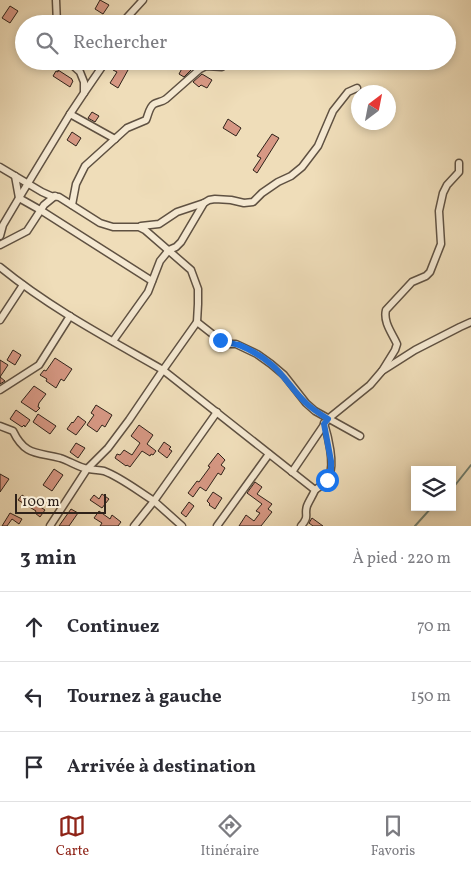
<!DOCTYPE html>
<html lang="fr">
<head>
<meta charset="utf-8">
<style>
	:root { --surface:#fff; --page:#f7f7f7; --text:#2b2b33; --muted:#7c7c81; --line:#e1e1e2; --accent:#8f2418 }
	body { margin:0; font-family:Vollkorn,serif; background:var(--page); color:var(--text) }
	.controls { position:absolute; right:15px; bottom:15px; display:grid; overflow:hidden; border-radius:0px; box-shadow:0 2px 8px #0003 }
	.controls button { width:45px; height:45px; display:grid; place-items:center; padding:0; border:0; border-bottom:1px solid var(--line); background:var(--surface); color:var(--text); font:25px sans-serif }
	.compass { position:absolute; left:351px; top:85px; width:45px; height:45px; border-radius:50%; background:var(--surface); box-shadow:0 2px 8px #0003; rotate:32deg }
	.scale { position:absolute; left:15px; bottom:12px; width:91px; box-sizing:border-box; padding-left:5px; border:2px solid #2f221a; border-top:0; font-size:14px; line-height:18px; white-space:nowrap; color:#2f221a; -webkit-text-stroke:4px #f5e9d2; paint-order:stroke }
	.stop { position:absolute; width:15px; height:15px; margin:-11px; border:4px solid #1a73e8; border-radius:50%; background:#fff }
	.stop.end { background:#1a73e8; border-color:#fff; box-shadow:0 1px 5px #0008 }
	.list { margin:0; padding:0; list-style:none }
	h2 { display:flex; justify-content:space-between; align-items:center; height:65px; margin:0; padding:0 20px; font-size:21px }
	h2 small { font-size:16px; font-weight:400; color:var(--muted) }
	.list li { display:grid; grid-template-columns:32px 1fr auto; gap:15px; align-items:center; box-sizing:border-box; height:70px; padding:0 20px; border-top:1px solid var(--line) }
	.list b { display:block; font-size:19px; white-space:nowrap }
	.list em { font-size:16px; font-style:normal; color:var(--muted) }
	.icon { flex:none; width:28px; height:28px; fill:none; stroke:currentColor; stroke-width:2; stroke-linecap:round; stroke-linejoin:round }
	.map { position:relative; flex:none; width:471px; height:526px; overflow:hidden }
	.search { position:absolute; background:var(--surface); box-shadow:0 2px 8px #0003; left:15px; right:15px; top:15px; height:55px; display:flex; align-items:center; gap:12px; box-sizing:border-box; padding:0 18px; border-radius:28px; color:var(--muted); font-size:19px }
	.sheet { height:275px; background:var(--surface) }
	nav { display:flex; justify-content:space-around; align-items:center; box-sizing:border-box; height:70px; border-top:1px solid var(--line); background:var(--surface); font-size:14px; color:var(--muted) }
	nav a { display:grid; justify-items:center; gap:2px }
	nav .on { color:var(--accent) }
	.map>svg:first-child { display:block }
</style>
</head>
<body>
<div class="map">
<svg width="471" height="526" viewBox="0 0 471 526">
	<rect width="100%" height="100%" fill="#efddb9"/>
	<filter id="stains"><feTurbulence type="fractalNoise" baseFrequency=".004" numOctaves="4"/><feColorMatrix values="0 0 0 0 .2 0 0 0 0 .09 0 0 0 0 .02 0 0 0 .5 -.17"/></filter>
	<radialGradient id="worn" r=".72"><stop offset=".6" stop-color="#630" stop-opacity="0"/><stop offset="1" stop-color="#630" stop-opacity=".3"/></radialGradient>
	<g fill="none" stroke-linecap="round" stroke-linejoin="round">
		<!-- stream -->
		<g stroke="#6f7f71" stroke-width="2">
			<polyline points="452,489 471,465"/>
			<polyline points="415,526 432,507"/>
		</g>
	</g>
	<!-- building -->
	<g fill="#d79884" stroke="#2f221a">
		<polygon points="100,0 109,5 103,14 95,9"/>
		<polygon points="10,6 18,11 10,23 2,18"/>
		<polygon points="121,61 133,61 118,88 110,83 117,72 113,70 117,64 118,65"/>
		<polygon points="186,61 198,61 194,67 184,77 179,74"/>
		<polygon points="58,70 72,79 72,80 73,81 70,87 53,76 56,71 58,72"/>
		<polygon points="202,74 212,80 207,88 201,85 199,87 193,82"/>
		<polygon points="92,112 99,116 95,122 88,118"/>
		<polygon points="228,119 241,128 236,136 223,128"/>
		<polygon points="72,132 81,138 76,146 67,140"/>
		<polygon points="272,134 279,138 257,173 253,170 261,158 257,156"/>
		<polygon points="13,350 21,355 15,365 7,360"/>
		<polygon points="55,358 72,369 64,381 61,379 56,388 46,381 47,379 40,375 44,370 46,371"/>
		<polygon points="0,360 8,365 0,377 5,381 0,384"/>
		<polygon points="34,386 46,394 39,403 38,407 40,408 36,412 21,402"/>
		<polygon points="96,405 112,415 105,427 102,425 97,432 87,425 94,415 91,413"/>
		<polygon points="16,410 30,420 25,427 24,425 22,427 10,419"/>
		<polygon points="38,414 56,426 50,434 33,422"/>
		<polygon points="78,416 86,422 76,435 67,429 72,422 73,423"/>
		<polygon points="139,425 153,435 147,444 156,451 153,455 151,454 150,456 142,451 130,467 127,465 126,466 115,458 117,454 120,455 124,450 132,455 140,443 131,436"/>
		<polygon points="164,442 171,447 169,449 172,451 167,458 158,451"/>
		<polygon points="76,443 85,448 78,458 70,452"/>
		<polygon points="218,453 225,460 221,465 225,468 221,475 218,473 206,491 200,487 193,497 188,493 197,481 199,482 210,467 208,466"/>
		<polygon points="54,469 63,475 52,491 43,485"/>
		<polygon points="0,474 9,479 0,492"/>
		<polygon points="255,482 262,487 257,494 272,504 268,509 272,512 261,526 239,526 246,515 254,521 260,513 256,511 262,504 247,493"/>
		<polygon points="213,492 222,498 215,509 209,505 210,504 207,501"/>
		<polygon points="102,494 109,499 102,508 90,500 94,495 99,499"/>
		<polygon points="22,495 45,510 40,517 35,513 36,511 18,500"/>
		<polygon points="189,502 194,506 186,517 181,513"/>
		<polygon points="71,509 78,513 69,526 59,526"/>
		<polygon points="99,511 110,519 112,515 121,522 118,526 100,526 102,523 94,518"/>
		<polygon points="10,513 22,519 19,524 12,519 7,526 2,526"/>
		<polygon points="312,518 323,526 313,526 309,523"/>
	</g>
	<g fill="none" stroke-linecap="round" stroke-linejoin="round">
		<!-- street casing -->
		<g stroke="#5f5142" stroke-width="9">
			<g id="street">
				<polyline points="56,0 57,24"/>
				<polyline points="121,24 143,0"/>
				<polyline points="84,93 106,61"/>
				<polyline points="70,114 115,139"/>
				<path d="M0 167 42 192 51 196 59 197 100 223 113 227H139L145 230 191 270 198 289V304L197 322 163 370C107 338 50 308 0 267"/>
				<polyline points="15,176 19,198 42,211 152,281"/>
				<path d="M72 205 76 184 85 166 127 128 146 120C148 116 149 107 154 104 157 102 162 102 166 99L200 69 206 66 222 67"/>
				<polyline points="141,226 159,224 177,212 204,203"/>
				<polyline points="0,236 3,225 19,198 70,114 84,93 84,82 80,72 68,61"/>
				<polyline points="0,245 27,231 44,205 55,196"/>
				<polyline points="0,320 23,285"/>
				<polyline points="197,322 220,340 228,344 236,344 257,354 271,364 284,375 306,403 315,411 360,436"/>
				<polyline points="113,341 148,292 160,261 169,250 176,247 181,242 204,203 209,200 215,199 231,200 244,203 253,202 262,193 278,182 291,176 302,167 318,146 333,111 348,92 357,88"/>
				<path d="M382 371 395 350 397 344C392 333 383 322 386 310L412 282 426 276 430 272 441 244 439 211 443 193 447 185 459 172V163"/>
				<polyline points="0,390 39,365 70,316"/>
				<path d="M0 426 13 431C25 456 37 452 60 458 70 461 79 468 89 469 94 470 99 470 104 471 122 478 138 491 154 501L134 526"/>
				<polyline points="292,472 328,419 370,385 382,371 415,350 460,327 471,322"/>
				<path d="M315 490C321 486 326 482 329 476 335 464 328 436 324 423"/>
				<path d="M50 526 87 469 108 448 129 420 163 370 315 490C313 495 309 501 307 506 304 515 310 516 301 526"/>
				<polyline points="182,526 154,501 217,412"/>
				<polyline points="217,526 269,454"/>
			</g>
		</g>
		<!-- street -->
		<use href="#street" stroke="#f5e9d2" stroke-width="6"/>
	</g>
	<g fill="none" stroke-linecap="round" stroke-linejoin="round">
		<!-- route -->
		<path stroke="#1a73e8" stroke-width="6" d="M220 340C226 343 232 343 239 345 251 350 262 356 272 365 285 376 293 391 306 403 312 409 320 414 328 419L324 424 331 461V473L327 480"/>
	</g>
	<rect width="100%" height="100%" filter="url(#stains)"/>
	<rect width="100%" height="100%" fill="url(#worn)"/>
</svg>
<div class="controls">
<button><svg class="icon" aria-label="layers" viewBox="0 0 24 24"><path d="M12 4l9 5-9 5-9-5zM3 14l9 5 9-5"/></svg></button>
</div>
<svg class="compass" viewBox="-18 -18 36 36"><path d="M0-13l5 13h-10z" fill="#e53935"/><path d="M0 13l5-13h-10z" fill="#7c7c81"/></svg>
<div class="scale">100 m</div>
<div class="stop" style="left:327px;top:480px"></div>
<div class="stop end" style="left:220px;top:340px"></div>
<div class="search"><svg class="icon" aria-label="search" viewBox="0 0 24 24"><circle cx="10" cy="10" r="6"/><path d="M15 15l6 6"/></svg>Rechercher</div>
</div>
<section class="sheet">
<h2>3 min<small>À pied · 220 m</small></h2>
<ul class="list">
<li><svg class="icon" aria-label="ahead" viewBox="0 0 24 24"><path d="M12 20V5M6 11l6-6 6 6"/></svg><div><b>Continuez</b></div><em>70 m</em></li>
<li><svg class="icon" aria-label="left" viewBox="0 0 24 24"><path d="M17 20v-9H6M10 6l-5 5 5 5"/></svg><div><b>Tournez à gauche</b></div><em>150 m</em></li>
<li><svg class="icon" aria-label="arrive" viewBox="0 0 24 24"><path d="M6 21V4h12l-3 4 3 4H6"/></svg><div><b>Arrivée à destination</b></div></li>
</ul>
</section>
<nav>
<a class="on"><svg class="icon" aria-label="map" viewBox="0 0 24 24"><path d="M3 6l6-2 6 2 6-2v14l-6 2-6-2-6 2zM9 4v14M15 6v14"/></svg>Carte</a>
<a><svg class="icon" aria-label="directions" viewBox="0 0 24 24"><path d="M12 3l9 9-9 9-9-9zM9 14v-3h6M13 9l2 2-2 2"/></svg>Itinéraire</a>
<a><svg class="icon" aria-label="saved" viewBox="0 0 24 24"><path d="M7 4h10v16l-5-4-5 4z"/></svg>Favoris</a>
</nav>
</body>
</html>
